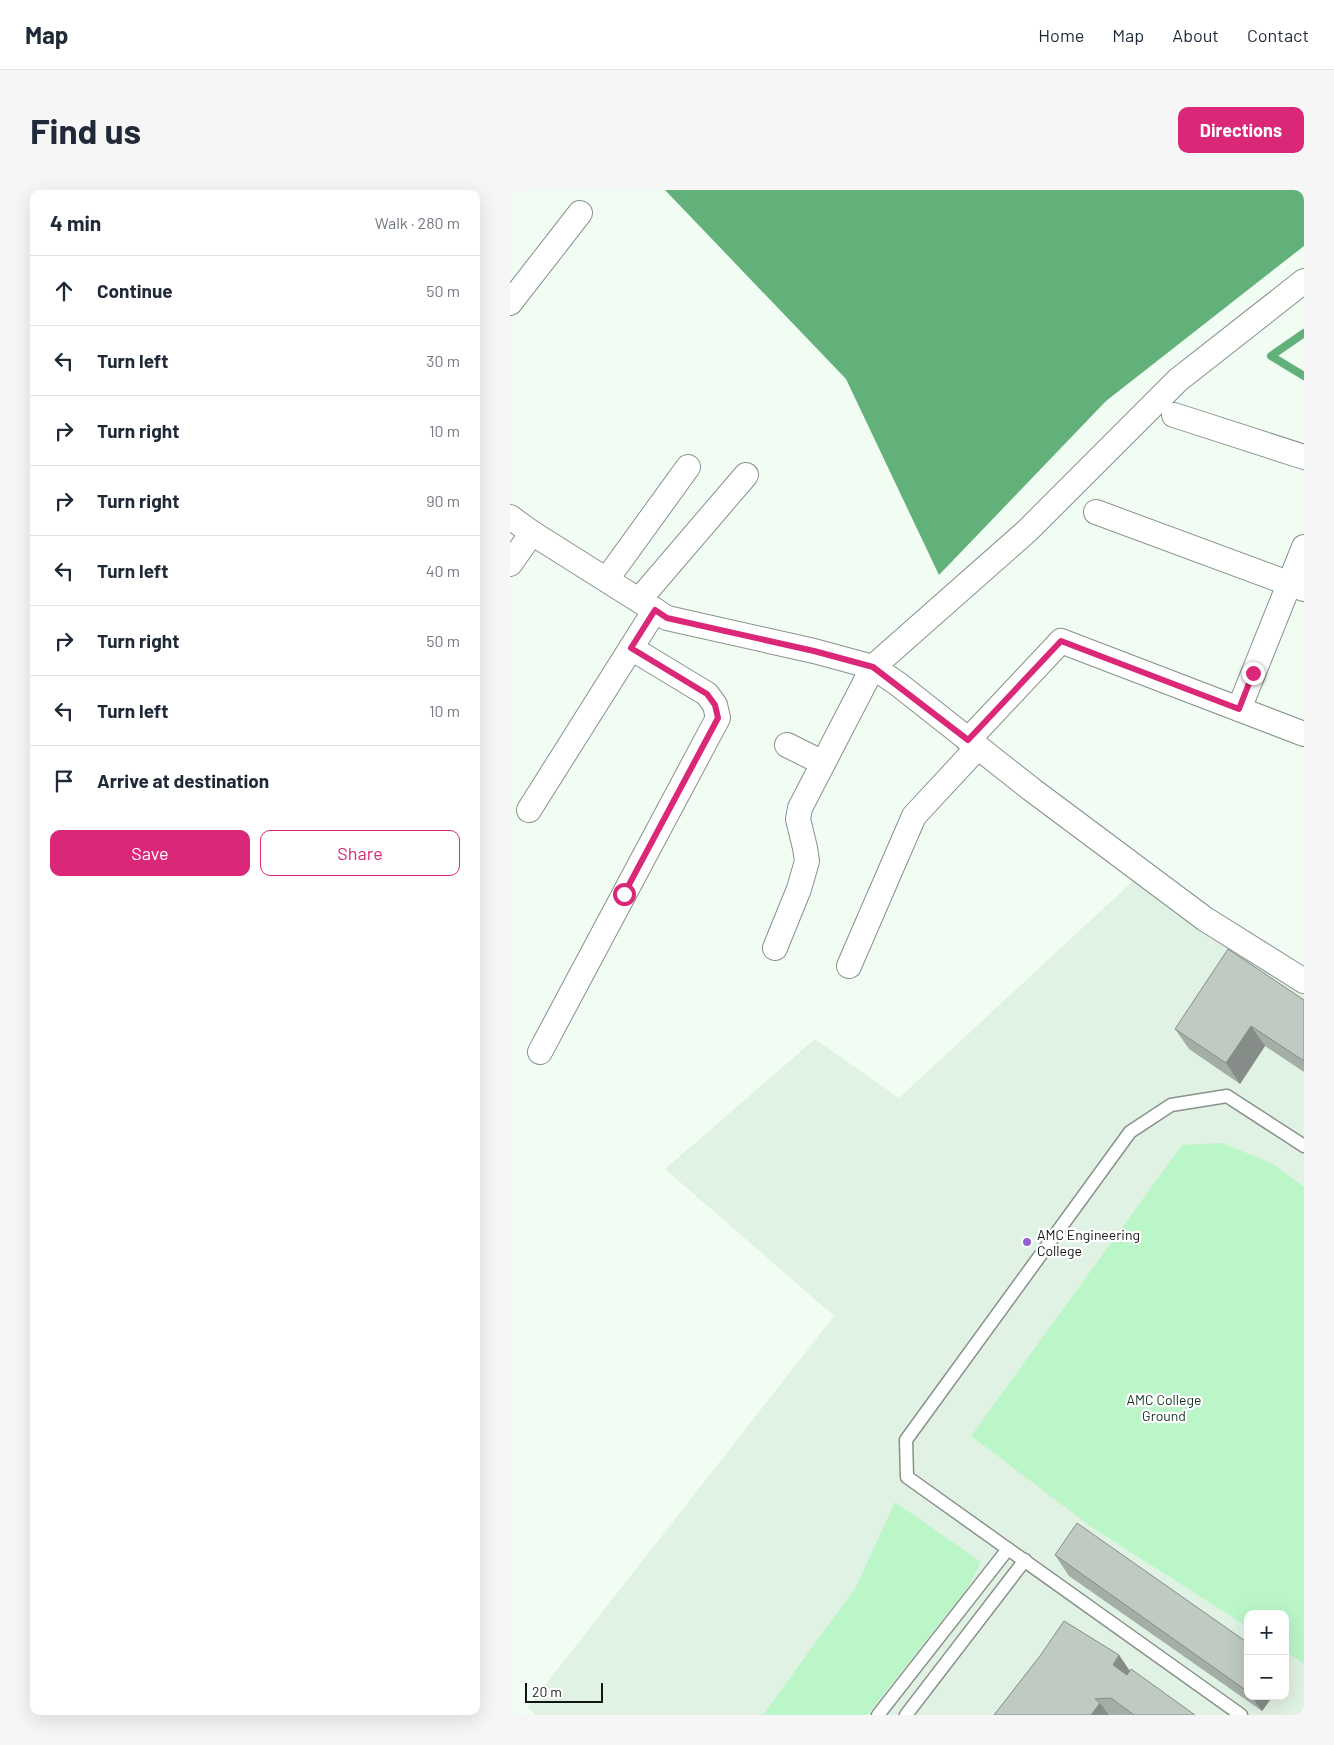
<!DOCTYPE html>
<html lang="en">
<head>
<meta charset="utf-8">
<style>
	:root { --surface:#fff; --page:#f6f6f7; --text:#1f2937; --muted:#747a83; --line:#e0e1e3; --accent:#db2777 }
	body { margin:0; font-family:Barlow,sans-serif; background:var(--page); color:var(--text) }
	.controls { position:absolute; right:15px; bottom:15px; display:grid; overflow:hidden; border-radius:10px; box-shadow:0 5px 20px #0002 }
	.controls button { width:45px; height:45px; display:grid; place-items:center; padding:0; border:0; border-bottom:1px solid var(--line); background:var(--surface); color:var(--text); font:25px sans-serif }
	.scale { position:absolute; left:15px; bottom:12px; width:78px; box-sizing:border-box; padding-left:5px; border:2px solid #121613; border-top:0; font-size:14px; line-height:18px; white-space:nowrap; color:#121613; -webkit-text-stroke:4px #fff; paint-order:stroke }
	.stop { position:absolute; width:15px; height:15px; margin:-11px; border:4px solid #db2777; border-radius:50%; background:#fff }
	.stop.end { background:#db2777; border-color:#fff; box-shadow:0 1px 5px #0008 }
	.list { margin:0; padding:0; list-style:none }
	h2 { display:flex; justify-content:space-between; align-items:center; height:65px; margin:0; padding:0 20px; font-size:21px }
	h2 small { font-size:16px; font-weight:400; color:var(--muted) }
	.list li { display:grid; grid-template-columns:32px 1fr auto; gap:15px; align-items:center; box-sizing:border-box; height:70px; padding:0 20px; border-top:1px solid var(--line) }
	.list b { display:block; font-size:19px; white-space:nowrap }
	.list em { font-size:16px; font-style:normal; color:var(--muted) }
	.actions { display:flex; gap:10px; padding:15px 20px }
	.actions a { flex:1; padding:11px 0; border:1px solid var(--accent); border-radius:10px; text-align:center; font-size:18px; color:var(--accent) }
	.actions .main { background:var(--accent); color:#fff }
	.icon { flex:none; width:28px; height:28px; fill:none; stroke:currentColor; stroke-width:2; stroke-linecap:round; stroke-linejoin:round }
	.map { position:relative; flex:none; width:794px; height:1525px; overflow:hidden; border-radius:10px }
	header { display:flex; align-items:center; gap:30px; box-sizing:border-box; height:70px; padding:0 25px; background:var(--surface); border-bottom:1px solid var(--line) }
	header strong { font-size:24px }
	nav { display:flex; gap:28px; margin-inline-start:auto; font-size:18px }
	.intro { display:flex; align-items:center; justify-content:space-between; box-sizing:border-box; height:120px; padding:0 30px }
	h1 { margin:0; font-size:35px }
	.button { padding:12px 22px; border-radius:10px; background:var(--accent); color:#fff; font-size:18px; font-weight:700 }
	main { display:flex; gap:30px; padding:0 30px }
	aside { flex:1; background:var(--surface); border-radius:10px; box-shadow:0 5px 20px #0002 }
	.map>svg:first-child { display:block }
</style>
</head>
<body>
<header>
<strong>Map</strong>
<nav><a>Home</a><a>Map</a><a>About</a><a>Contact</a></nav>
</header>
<div class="intro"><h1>Find us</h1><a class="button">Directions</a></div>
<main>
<aside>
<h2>4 min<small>Walk · 280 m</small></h2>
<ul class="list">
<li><svg class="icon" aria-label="ahead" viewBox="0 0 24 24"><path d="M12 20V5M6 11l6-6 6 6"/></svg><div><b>Continue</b></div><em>50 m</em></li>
<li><svg class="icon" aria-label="left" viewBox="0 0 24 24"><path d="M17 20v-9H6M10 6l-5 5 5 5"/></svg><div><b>Turn left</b></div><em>30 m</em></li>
<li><svg class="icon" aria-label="right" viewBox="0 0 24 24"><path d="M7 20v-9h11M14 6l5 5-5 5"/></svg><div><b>Turn right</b></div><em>10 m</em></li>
<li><svg class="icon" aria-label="right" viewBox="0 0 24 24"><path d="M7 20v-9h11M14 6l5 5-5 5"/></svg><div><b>Turn right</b></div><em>90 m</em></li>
<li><svg class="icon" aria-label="left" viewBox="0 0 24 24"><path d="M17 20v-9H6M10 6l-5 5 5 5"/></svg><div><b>Turn left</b></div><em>40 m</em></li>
<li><svg class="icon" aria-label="right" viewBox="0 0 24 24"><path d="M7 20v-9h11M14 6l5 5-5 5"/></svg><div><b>Turn right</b></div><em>50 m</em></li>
<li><svg class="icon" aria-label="left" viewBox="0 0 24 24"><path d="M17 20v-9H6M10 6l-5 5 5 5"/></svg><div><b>Turn left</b></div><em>10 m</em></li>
<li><svg class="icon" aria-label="arrive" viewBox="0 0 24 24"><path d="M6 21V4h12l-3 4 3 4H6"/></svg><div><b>Arrive at destination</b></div></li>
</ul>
<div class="actions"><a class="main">Save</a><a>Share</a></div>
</aside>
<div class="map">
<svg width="794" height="1525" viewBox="0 0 794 1525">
	<rect width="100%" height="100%" fill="#f1fcf3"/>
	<!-- built -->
	<path fill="#e0f2e4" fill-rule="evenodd" d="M624 690 794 804V1525H25L18 1517 324 1126 155 979 305 849 389 908ZM738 1424H775V1506H738Z"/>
	<!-- green -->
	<g fill="#baf6c8">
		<polygon points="712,953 763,974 794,997 794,1474 775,1461 775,1424 738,1424 738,1437 583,1338 461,1246 672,955"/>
		<polygon points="385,1312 471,1372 457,1399 357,1525 253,1525 346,1397"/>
	</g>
	<!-- water -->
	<polygon fill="#62b17a" points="155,0 794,0 794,56 596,211 429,385 336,189"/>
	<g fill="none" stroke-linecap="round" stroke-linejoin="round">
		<!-- stream -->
		<polyline stroke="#62b17a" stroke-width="8" points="794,143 761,166 794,186"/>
		<!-- lane casing -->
		<g stroke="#88928a" stroke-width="15">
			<g id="lane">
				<polyline points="368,1525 498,1359"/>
				<polyline points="396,1525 515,1370"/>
				<polyline points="731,1525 397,1287 396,1250 620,942 661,915 717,906 794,956"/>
			</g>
		</g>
		<!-- street casing -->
		<g stroke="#88928a" stroke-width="26">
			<g id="street">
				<polyline points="0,113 70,23"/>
				<polyline points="664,225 794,267"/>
				<polyline points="586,322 794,399"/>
				<polyline points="0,327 22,343 157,428 304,461 363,477 388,494 521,599 695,729 794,791"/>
				<polyline points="0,374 22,343"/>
				<polyline points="97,389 178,277"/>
				<polyline points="129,410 236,285"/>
				<polyline points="729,519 794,357"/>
				<polyline points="458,550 551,451 794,544"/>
				<polyline points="277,555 313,573"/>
				<polyline points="19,620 145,420"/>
				<polyline points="265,758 289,699 297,671 295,658 288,629 290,618 363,477 517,341 668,190 794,91"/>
				<polyline points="339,776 404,626 468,557"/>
				<polyline points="30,862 208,528 205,515 197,504 121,458"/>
			</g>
		</g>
		<!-- lane -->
		<use href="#lane" stroke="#fff" stroke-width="12"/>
		<!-- street -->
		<use href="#street" stroke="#fff" stroke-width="24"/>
	</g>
	<!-- wall -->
	<g fill="#a4aea7">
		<polygon points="794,810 794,882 755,856 730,894 679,859 665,839"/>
		<polygon points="545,1365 738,1453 738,1506 763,1506 752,1521 559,1386"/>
		<polygon points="609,1465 620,1481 685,1525 484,1525 530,1466"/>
	</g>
	<!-- shaded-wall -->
	<g fill="#868d88">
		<polygon points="741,836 755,856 730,894 716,873"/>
		<polygon points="609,1465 623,1486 617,1495 603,1475"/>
		<polygon points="741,1506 763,1506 752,1521"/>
		<polygon points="590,1513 599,1525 581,1525"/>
	</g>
	<!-- building -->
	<g fill="#bfcac2" stroke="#868d88">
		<polygon points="718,759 794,810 794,871 741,836 716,873 665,839"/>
		<polygon points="567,1333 738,1453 737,1501 545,1365"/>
		<polygon points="554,1431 609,1465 603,1475 617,1485 621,1479 685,1525 624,1525 601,1508 585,1509 590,1513 581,1525 484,1525 530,1466"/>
	</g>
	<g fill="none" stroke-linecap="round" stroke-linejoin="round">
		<!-- route -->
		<polyline stroke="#db2777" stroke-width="6" points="114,704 208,528 205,515 197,504 121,458 145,420 157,428 304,461 363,477 458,550 551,451 729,519 743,483"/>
	</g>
	<!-- markers -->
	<circle fill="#955fd8" stroke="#fff" stroke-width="2" cx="517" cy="1052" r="5"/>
	<g text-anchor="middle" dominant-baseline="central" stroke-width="4.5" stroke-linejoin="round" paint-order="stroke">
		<!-- poi labels -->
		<g font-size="14" fill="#121613" stroke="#fff" text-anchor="start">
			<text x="527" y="1044">AMC Engineering<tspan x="527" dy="16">College</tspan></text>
		</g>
		<!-- park labels -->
		<g font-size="14" fill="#153720" stroke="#fff">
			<text x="654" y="1209">AMC College<tspan x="654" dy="16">Ground</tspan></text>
		</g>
	</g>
</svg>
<div class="controls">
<button>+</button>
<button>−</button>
</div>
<div class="scale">20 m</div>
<div class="stop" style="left:114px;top:704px"></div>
<div class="stop end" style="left:743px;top:483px"></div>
</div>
</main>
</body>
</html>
